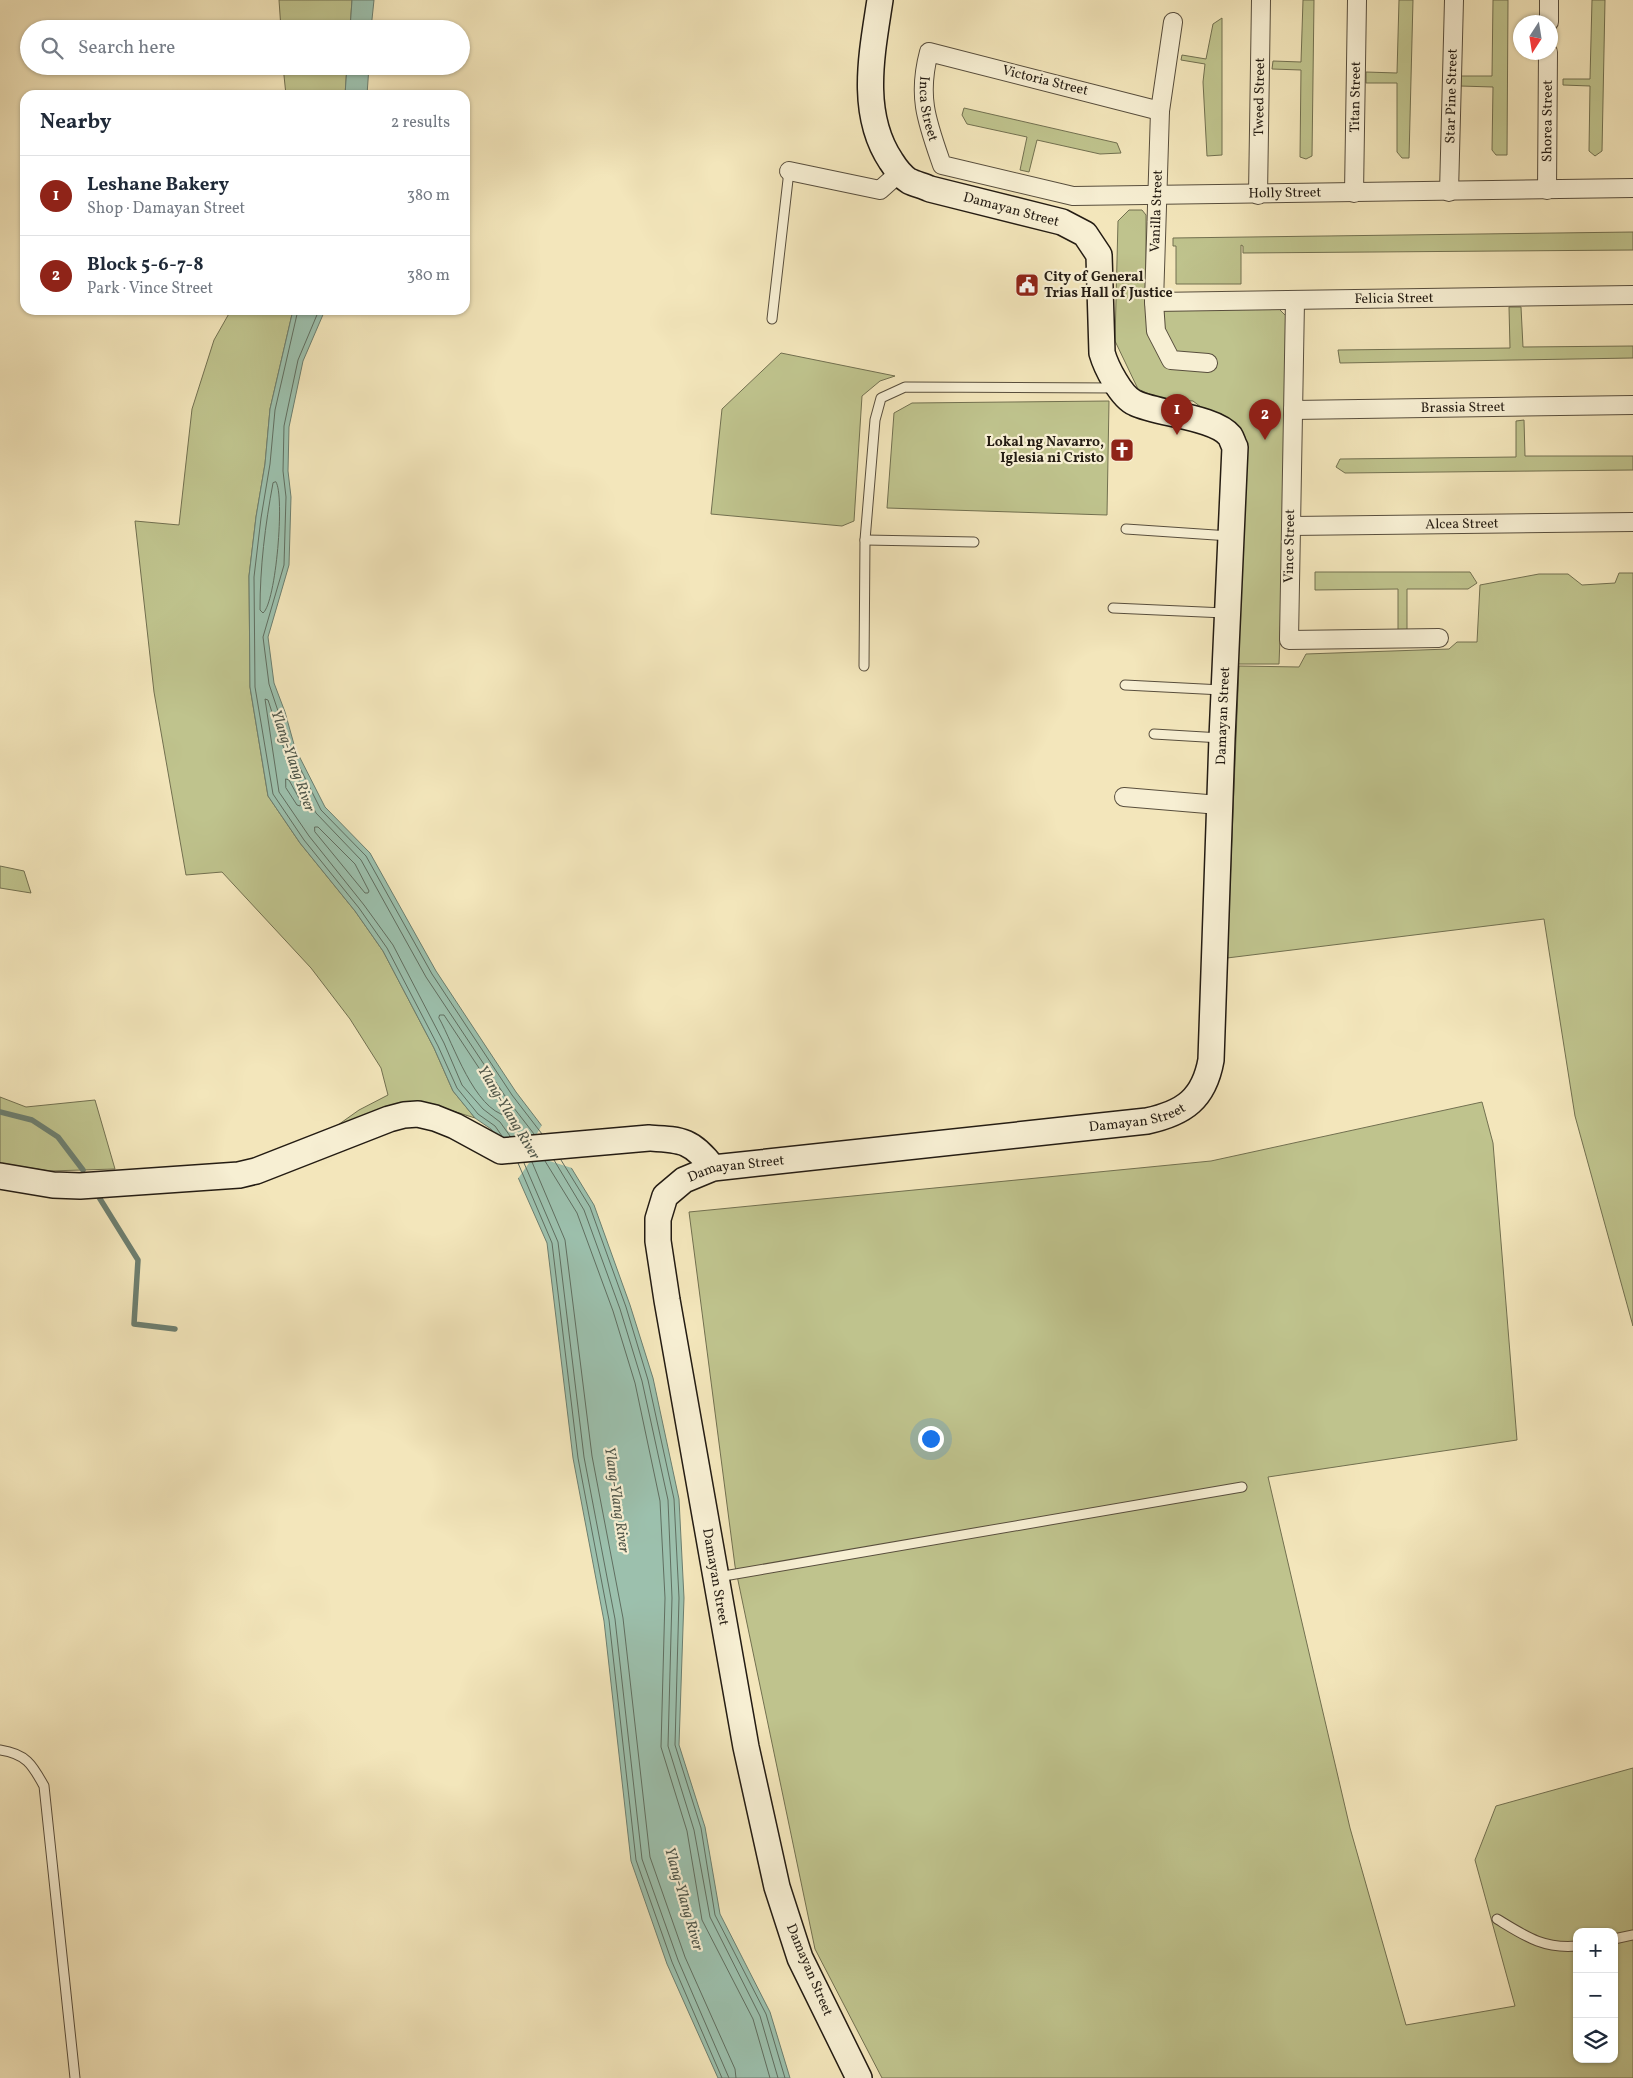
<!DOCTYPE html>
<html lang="en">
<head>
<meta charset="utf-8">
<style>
	:root { --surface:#fff; --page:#f6f6f7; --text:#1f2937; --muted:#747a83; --line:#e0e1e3; --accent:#8f2418 }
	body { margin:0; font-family:Vollkorn,serif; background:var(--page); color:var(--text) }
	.controls { position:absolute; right:15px; bottom:15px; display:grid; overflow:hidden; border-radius:10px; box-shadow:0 1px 4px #0004 }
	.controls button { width:45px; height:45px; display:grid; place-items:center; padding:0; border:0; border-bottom:1px solid var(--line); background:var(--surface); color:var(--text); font:25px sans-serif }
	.compass { position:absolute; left:1513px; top:15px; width:45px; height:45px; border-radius:50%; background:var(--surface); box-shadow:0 1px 4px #0004; rotate:192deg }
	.you { position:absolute; left:930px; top:1438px; width:18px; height:18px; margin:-12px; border:4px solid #fff; border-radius:50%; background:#1a73e8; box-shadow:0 0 0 8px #1a73e833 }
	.badge { display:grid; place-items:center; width:32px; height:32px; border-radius:50%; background:var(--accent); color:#fff; font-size:16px; font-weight:700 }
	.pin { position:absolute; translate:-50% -41px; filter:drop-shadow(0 1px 2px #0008) }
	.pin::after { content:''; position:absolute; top:26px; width:18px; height:15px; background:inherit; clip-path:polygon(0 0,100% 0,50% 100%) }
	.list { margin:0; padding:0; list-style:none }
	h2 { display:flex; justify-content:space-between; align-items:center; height:65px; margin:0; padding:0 20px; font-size:21px }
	h2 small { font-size:16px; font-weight:400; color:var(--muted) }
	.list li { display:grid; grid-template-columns:32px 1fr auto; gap:15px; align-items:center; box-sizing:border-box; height:80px; padding:0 20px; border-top:1px solid var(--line) }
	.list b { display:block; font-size:19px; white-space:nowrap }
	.list p { margin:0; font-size:16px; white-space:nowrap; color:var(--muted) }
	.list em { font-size:16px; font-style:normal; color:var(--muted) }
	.icon { flex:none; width:28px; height:28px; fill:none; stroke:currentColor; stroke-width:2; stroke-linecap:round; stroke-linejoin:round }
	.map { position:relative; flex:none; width:1633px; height:2078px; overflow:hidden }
	.search { position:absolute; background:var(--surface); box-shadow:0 1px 4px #0004; left:20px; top:20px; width:450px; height:55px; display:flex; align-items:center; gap:12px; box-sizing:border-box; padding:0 18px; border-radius:28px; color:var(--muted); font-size:19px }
	.panel { position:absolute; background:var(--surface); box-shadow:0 1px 4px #0004; left:20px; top:90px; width:450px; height:225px; border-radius:15px }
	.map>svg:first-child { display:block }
</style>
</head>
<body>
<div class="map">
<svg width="1633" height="2078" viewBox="0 0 1633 2078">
	<rect width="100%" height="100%" fill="#f3e6bb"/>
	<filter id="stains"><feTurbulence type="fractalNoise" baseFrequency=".004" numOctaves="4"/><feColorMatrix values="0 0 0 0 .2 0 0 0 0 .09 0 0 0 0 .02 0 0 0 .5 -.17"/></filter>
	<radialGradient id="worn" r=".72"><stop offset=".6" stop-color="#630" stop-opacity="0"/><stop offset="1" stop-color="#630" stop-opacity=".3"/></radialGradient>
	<!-- green -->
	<g fill="#bfc38d" stroke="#727050" fill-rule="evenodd">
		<polygon points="279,0 352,0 350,29 281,29"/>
		<polygon points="1303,0 1314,0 1312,156 1306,159 1300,157 1301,70 1272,69 1273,61 1301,62"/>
		<polygon points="1399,0 1413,0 1409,158 1402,158 1397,152 1397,83 1366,83 1366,72 1397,73"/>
		<polygon points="1493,0 1508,0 1507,155 1496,155 1492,150 1493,87 1460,86 1460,76 1492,76"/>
		<polygon points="1592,0 1605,0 1602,151 1595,156 1589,151 1590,86 1563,85 1563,79 1590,79"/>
		<polygon points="1222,18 1222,155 1207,156 1203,82 1205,64 1181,60 1182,55 1206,59 1213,24"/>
		<polygon points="283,66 347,66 345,95 286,95"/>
		<polygon points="964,108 1117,143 1121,153 1100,154 1037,140 1029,172 1020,170 1027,137 967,124 962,115"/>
		<polygon points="1129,210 1142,210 1146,215 1146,309 1279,309 1287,317 1288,427 1279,664 1238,664 1247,452 1234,422 1205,410 1193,401 1158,398 1138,389 1115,341 1118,221"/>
		<polygon points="1633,232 1633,250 1243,253 1243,246 1241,245 1241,284 1176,284 1176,246 1173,246 1173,238"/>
		<polygon points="1509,307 1521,307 1523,347 1633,346 1633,358 1340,363 1338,350 1510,348"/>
		<polygon points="231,310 293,310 270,409 265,464 256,517 249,576 250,687 268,796 300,843 355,911 383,951 434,1048 453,1091 475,1118 440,1107 328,1132 359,1110 388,1095 381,1068 350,1019 311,968 222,872 186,875 154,692 135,521 179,525 192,409 214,340"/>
		<polygon points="781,353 895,376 880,381 862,396 854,521 842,526 711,514 722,409"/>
		<polygon points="1109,401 1107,515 887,508 894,413 912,403"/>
		<polygon points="1524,420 1525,456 1633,456 1633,470 1345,473 1336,467 1340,459 1516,457 1516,421"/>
		<polygon points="1315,572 1470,572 1477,583 1468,589 1407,589 1407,630 1398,630 1398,589 1315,590"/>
		<polygon points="1619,573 1633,573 1633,1326 1575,1116 1544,919 1227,958 1239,666 1299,667 1306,654 1449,649 1457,642 1477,642 1480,585 1539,574 1568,574 1582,585 1615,583"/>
		<polygon points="0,866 24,871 31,893 0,888"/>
		<polygon points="0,1097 26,1107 95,1100 115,1169 49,1171 0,1163"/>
		<path d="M1482 1102 1493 1143 1517 1440 1268 1477 1350 1828 1406 2025 1515 2006 1475 1860 1496 1806 1633 1768V2078H882L815 1949 735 1566 689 1212 1211 1161ZM1577 1932H1614V2059H1577Z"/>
	</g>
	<!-- water -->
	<g fill="#9cc0ad" stroke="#6c7e6f">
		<polygon points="352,0 374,0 371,29 350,29"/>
		<polygon points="347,66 369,66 367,95 345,95"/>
		<polygon points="293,310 325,310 303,361 289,427 288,471 291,497 289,565 268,637 274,683 285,712 295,748 325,807 370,853 436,971 516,1092 561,1151 594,1205 630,1305 653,1378 679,1499 684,1598 679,1745 705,1827 720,1914 770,2012 790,2078 718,2078 667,1964 631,1861 604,1621 573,1458 547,1243 509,1157 491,1129 475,1118 453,1091 434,1048 383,951 355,911 300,843 268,796 250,687 249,576 256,517 265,464 270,409"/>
	</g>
	<!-- pier -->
	<polygon fill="#f3e6bb" points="543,1123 575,1169 540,1158 529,1163 517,1180 495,1136 523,1144 534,1139"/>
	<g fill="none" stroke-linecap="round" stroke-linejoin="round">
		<!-- shore -->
		<g stroke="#606e60" stroke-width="1">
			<polyline points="298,310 275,410 270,464 261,518 254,577 255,687 273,794 304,840 359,908 387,948 438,1046 457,1088 478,1114 495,1126 502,1136"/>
			<polyline points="319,310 298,360 284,426 283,471 286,497 284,565 263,637 269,684 291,750 321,810 366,856 432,974 512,1095 542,1134"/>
			<path d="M276 482C285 495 276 603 263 613L260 610C260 567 265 526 273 483Z"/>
			<polygon points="286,779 289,780 301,802 300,806 297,805 286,788"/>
			<polygon points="315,827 318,827 355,864 369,891 368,893 365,893 315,832"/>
			<path d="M440 1015H444L508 1112 507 1116C474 1109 454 1045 439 1018Z"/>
			<polyline points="510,1136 500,1122 483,1109 462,1085 444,1043 393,945 364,905 309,836 279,792 265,699 268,700 285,752 316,813 361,860 426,977 507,1099 534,1134"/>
			<polyline points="554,1160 584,1210 620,1309 642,1381 668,1500 672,1598 668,1746 694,1830 710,1917 760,2016 778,2078"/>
			<polyline points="561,1160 590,1207 626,1307 648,1380 674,1499 679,1598 675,1745 701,1828 715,1915 766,2014 785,2078"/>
			<polyline points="545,1161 577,1213 613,1311 635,1383 660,1501 665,1598 661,1747 687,1831 702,1920 753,2019 770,2078"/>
			<polyline points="532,1162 565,1240 592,1456 623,1618 650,1857 685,1957 735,2069 736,2078"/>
			<polyline points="518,1163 552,1243 578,1458 609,1620 636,1860 672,1962 722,2078"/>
			<polyline points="524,1163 558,1242 584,1457 615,1619 642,1859 678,1960 729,2078"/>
		</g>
		<!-- stream -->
		<g stroke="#6c7e6f" stroke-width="5.5">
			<polyline points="0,1112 32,1120 58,1137 83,1170"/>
			<polyline points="97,1194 138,1260 134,1324 175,1329"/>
		</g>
		<!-- lane casing -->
		<g stroke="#584e3d" stroke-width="11">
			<g id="lane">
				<polyline points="772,319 789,171"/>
				<polyline points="1126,529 1230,536"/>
				<polyline points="865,540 974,542"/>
				<polyline points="1113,608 1225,613"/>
				<polyline points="864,666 865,540 875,420 881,398 905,387 1115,388"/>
				<polyline points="1125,685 1222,690"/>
				<polyline points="1154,734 1221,738"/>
				<polyline points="718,1577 1242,1487"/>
				<path d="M0 1750C26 1754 32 1764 44 1786L75 2078"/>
				<path d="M1497 1919C1525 1936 1543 1949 1577 1946"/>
				<polyline points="1614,1939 1633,1935"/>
			</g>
		</g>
		<!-- street casing -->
		<g stroke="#584e3d" stroke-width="20">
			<g id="street">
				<polyline points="1173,22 1160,111 1154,302 1156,331 1171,360 1208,363"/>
				<polyline points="1549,22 1549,0"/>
				<path id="s1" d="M1160 111 929 52C917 97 927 122 942 165L1073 196 1633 188"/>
				<polyline points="789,171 880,190 899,173"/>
				<path id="s2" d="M1547 190 1548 52"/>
				<path id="s3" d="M1449 192 1454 0"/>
				<path id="s4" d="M1354 193 1357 0"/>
				<path id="s5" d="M1258 195 1261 0"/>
				<polyline points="1295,301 1289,640 1439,638"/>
				<path id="s6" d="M1154 302 1633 295"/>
				<path id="s7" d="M1293 410 1633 405"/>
				<path id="s8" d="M1291 526 1633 522"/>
				<polyline points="1124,797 1219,805"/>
			</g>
		</g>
		<!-- secondary casing -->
		<g stroke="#241c13" stroke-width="28">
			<g id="secondary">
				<path d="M0 1176 53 1185 80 1186 239 1175 256 1171 389 1119 404 1115 418 1114 435 1118 455 1126 501 1151 649 1138C682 1140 692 1140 713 1168"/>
				<path id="s9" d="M859 2078 800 1958 777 1887 746 1747 667 1300 658 1241V1219L665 1196 684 1180 713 1168 1147 1121C1184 1113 1204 1099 1211 1060L1222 738 1235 447C1233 444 1232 439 1230 436 1215 417 1158 414 1135 403 1121 397 1106 367 1102 353L1099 255 1085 234 1062 222 930 189C924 186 915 184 909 181 901 176 896 169 891 161 859 113 872 53 880 0"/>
			</g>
		</g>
		<!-- lane -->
		<use href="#lane" stroke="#f7efd3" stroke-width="9"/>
		<!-- street -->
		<use href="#street" stroke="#f7efd3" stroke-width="18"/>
		<!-- secondary -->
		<use href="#secondary" stroke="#f7efd3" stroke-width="25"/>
	</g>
	<!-- icons -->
	<defs>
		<g id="civic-square" transform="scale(1.25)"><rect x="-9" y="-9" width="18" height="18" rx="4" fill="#8f2418" stroke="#f7efd3"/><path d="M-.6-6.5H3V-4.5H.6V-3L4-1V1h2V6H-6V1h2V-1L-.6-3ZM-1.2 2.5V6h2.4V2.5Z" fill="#fff"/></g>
		<g id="church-square" transform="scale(1.25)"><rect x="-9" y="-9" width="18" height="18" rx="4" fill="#8f2418" stroke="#f7efd3"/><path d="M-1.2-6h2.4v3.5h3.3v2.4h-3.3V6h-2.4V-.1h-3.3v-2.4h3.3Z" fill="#fff"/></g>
	</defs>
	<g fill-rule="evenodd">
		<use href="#civic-square" x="1027" y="285"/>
		<use href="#church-square" x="1122" y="450"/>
	</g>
	<g text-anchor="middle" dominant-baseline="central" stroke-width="4.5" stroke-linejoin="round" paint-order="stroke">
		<!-- street labels -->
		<g font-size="14" fill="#241c13" stroke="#f7efd3">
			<text transform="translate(1045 81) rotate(14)">Victoria Street</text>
			<text stroke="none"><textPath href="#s3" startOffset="96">Star Pine Street</textPath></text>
			<text stroke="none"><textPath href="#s5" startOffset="98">Tweed Street</textPath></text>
			<text stroke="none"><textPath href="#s4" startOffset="96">Titan Street</textPath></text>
			<text stroke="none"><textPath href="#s1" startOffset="296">Inca Street</textPath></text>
			<text stroke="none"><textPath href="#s2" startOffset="69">Shorea Street</textPath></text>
			<text stroke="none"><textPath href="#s1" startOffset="701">Holly Street</textPath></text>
			<text transform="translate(1011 210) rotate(15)">Damayan Street</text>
			<text transform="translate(1157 211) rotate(-88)">Vanilla Street</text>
			<text stroke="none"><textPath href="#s6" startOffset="240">Felicia Street</textPath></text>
			<text stroke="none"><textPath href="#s7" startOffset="170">Brassia Street</textPath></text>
			<text stroke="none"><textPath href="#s8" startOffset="171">Alcea Street</textPath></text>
			<text transform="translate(1290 546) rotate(-89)">Vince Street</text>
			<text stroke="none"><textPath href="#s9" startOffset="1844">Damayan Street</textPath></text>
			<text stroke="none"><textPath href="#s9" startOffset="1395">Damayan Street</textPath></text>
			<text stroke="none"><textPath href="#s9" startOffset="990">Damayan Street</textPath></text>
			<text transform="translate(715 1577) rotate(80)">Damayan Street</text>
			<text transform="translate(809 1970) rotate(67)">Damayan Street</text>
		</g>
		<!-- poi labels -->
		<g font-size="14" font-weight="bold" fill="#241c13" stroke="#f7efd3" text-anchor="start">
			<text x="1044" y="277">City of General<tspan x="1044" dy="16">Trias Hall of Justice</tspan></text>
			<text x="1104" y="442" text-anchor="end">Lokal ng Navarro,<tspan x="1104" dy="16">Iglesia ni Cristo</tspan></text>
		</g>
		<!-- water labels -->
		<g font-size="15" font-style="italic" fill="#4e5549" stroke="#f7efd3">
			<text transform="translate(292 761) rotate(71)">Ylang-Ylang River</text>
			<text transform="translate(508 1113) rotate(59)">Ylang-Ylang River</text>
			<text transform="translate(616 1500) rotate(82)">Ylang-Ylang River</text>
			<text transform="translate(683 1899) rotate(74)">Ylang-Ylang River</text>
		</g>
	</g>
	<rect width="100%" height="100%" filter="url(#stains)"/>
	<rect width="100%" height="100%" fill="url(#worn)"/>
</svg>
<div class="controls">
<button>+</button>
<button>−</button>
<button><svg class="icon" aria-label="layers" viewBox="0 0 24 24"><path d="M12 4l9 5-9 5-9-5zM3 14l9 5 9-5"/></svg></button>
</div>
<svg class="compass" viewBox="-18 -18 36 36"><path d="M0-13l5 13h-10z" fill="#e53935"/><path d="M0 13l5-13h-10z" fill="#747a83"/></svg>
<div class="you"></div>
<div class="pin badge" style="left:1177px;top:435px">1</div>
<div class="pin badge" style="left:1265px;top:440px">2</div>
<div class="search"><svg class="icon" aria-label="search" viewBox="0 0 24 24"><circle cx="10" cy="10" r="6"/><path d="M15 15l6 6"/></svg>Search here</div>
<section class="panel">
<h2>Nearby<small>2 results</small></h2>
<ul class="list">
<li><span class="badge">1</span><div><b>Leshane Bakery</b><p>Shop · Damayan Street</p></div><em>380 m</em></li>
<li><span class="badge">2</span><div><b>Block 5-6-7-8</b><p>Park · Vince Street</p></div><em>380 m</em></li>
</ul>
</section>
</div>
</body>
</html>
